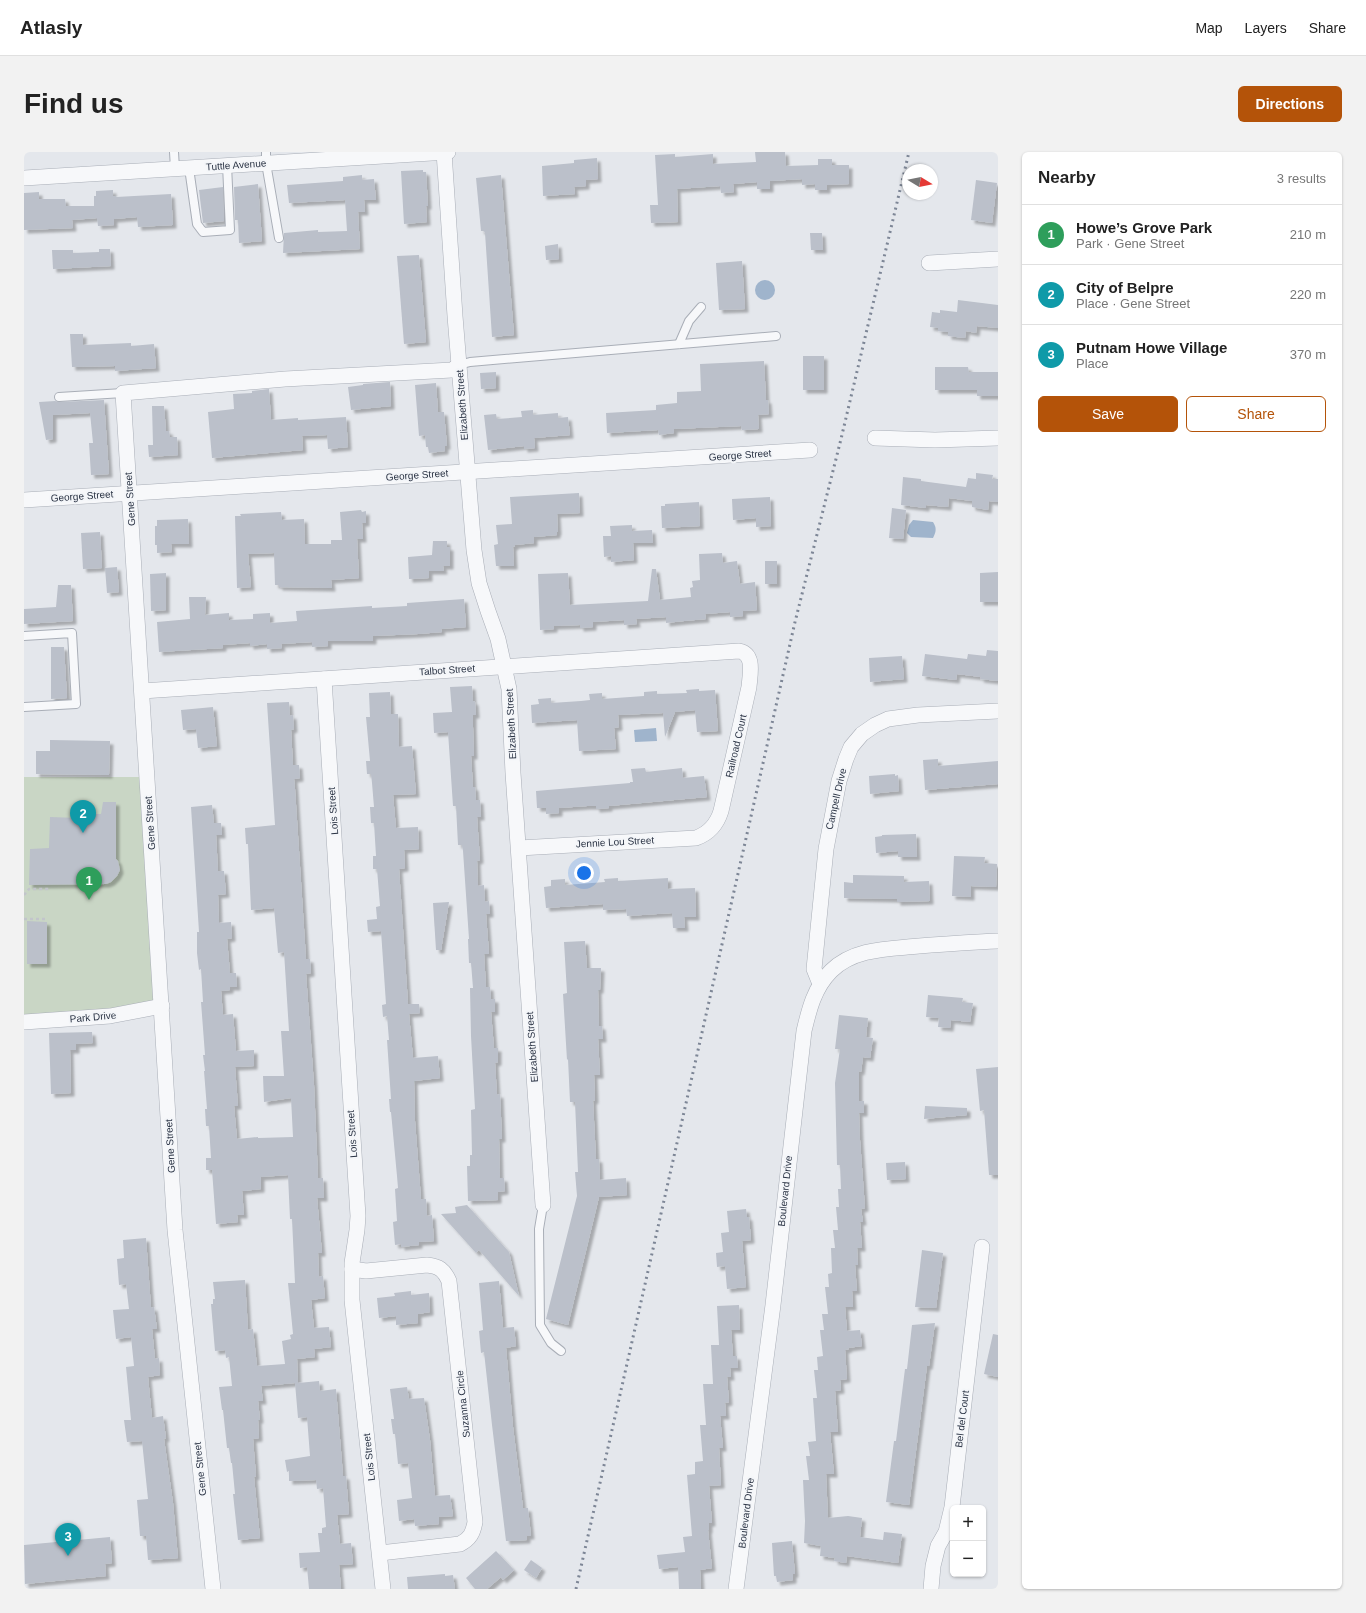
<!DOCTYPE html>
<html lang="en">
<head>
<meta charset="utf-8">
<style>
	:root { --surface:#fff; --page:#f2f2f2; --text:#222; --muted:#767676; --line:#e0e0e0; --accent:#b45309 }
	body { margin:0; font-family:Helvetica,sans-serif; background:var(--page); color:var(--text) }
	.controls { position:absolute; right:12px; bottom:12px; display:grid; overflow:hidden; border-radius:6px; box-shadow:0 1px 3px #0004 }
	.controls button { width:36px; height:36px; display:grid; place-items:center; padding:0; border:0; border-bottom:1px solid var(--line); background:var(--surface); color:var(--text); font:20px sans-serif }
	.compass { position:absolute; left:878px; top:12px; width:36px; height:36px; border-radius:50%; background:var(--surface); box-shadow:0 1px 3px #0004; rotate:100deg }
	.you { position:absolute; left:560px; top:721px; width:14px; height:14px; margin:-10px; border:3px solid #fff; border-radius:50%; background:#1a73e8; box-shadow:0 0 0 6px #1a73e833 }
	.badge { display:grid; place-items:center; width:26px; height:26px; border-radius:50%; background:var(--accent); color:#fff; font-size:13px; font-weight:700 }
	.pin { position:absolute; translate:-50% -33px; filter:drop-shadow(0 1px 2px #0008) }
	.pin::after { content:''; position:absolute; top:21px; width:14px; height:12px; background:inherit; clip-path:polygon(0 0,100% 0,50% 100%) }
	.list { margin:0; padding:0; list-style:none }
	h2 { display:flex; justify-content:space-between; align-items:center; height:52px; margin:0; padding:0 16px; font-size:17px }
	h2 small { font-size:13px; font-weight:400; color:var(--muted) }
	.list li { display:grid; grid-template-columns:26px 1fr auto; gap:12px; align-items:center; box-sizing:border-box; height:60px; padding:0 16px; border-top:1px solid var(--line) }
	.list b { display:block; font-size:15px; white-space:nowrap }
	.list p { margin:0; font-size:13px; white-space:nowrap; color:var(--muted) }
	.list em { font-size:13px; font-style:normal; color:var(--muted) }
	.actions { display:flex; gap:8px; padding:12px 16px }
	.actions a { flex:1; padding:9px 0; border:1px solid var(--accent); border-radius:6px; text-align:center; font-size:14px; color:var(--accent) }
	.actions .main { background:var(--accent); color:#fff }
	.map { position:relative; flex:none; width:974px; height:1437px; overflow:hidden; border-radius:6px }
	header { display:flex; align-items:center; gap:24px; box-sizing:border-box; height:56px; padding:0 20px; background:var(--surface); border-bottom:1px solid var(--line) }
	header strong { font-size:19px }
	nav { display:flex; gap:22px; margin-inline-start:auto; font-size:14px }
	.intro { display:flex; align-items:center; justify-content:space-between; box-sizing:border-box; height:96px; padding:0 24px }
	h1 { margin:0; font-size:28px }
	.button { padding:10px 18px; border-radius:6px; background:var(--accent); color:#fff; font-size:14px; font-weight:700 }
	main { display:flex; gap:24px; padding:0 24px }
	aside { flex:1; background:var(--surface); border-radius:6px; box-shadow:0 1px 3px #0004 }
	.map>svg:first-child { display:block }
</style>
</head>
<body>
<header>
<strong>Atlasly</strong>
<nav><a>Map</a><a>Layers</a><a>Share</a></nav>
</header>
<div class="intro"><h1>Find us</h1><a class="button">Directions</a></div>
<main>
<div class="map">
<svg width="974" height="1437" viewBox="0 0 974 1437">
	<defs>
		<filter id="shadow"><feDropShadow dx="3.5" dy="3.5" stdDeviation="1" flood-color="#0004"/></filter>
	</defs>
	<rect width="100%" height="100%" fill="#e4e7ec"/>
	<!-- green -->
	<polygon fill="#c9d6c5" points="0,625 122,625 138,854 0,870"/>
	<!-- water -->
	<g fill="#9fb4cc">
		<circle cx="741" cy="138" r="10"/>
		<path d="M889 368 909 370C913 376 912 380 909 386L887 385 883 381 885 373Z"/>
		<polygon points="632,576 633,589 611,590 610,578"/>
	</g>
	<!-- building -->
	<g fill="#bbc0ca" filter="url(#shadow)">
		<polygon points="731,0 761,0 762,14 794,13 794,7 808,7 808,13 825,13 825,32 803,33 803,38 791,38 791,32 778,33 778,27 746,29 746,37 733,37 733,30 709,32 710,40 697,41 696,34 653,37 654,70 627,71 626,53 634,53 631,3 651,2 651,5 689,2 689,12 732,10"/>
		<polygon points="573,6 574,27 562,28 562,34 550,35 551,42 519,44 518,14 550,11 550,8"/>
		<polygon points="399,18 399,20 402,20 404,54 402,54 403,70 380,72 377,19"/>
		<polygon points="338,23 338,28 350,27 352,48 340,48 341,60 334,60 336,97 259,101 260,81 294,78 294,80 323,79 321,48 265,51 263,33 319,29 319,25"/>
		<polygon points="477,23 490,183 468,185 461,81 460,79 457,79 452,26"/>
		<polygon points="952,28 973,31 968,71 947,68"/>
		<polygon points="234,32 238,89 215,91 214,68 211,68 210,35"/>
		<polygon points="199,35 200,69 179,71 175,38"/>
		<polygon points="89,38 89,44 92,44 92,45 147,42 149,73 114,75 113,65 90,67 90,73 74,74 73,66 48,68 49,76 0,78 0,41 15,40 15,47 41,47 42,54 70,54 70,44 72,44 72,39"/>
		<polygon points="786,81 798,81 799,98 787,98"/>
		<polygon points="534,92 535,107 522,108 521,94"/>
		<polygon points="75,97 86,97 87,114 29,117 28,98 49,98 49,101 75,100"/>
		<polygon points="395,103 402,190 380,192 373,104"/>
		<polygon points="718,109 721,157 695,158 692,111"/>
		<polygon points="934,148 974,153 974,176 953,174 952,181 942,179 941,186 924,184 924,180 914,179 914,176 906,175 908,160 916,161 916,158 933,160"/>
		<polygon points="46,182 59,182 59,193 107,191 107,194 130,192 132,216 91,219 91,214 48,215"/>
		<rect x="779" y="204" width="21" height="34"/>
		<polygon points="740,209 742,248 744,248 745,262 734,263 735,277 718,278 717,274 650,277 650,281 635,283 634,278 583,281 582,261 632,258 632,253 653,251 653,240 677,239 676,212"/>
		<polygon points="911,215 944,215 945,220 974,220 974,244 953,244 953,238 911,238"/>
		<polygon points="472,220 472,236 457,237 456,221"/>
		<polygon points="366,230 367,254 327,258 324,235 339,233 339,232"/>
		<polygon points="412,231 414,260 420,260 423,294 421,294 421,299 405,301 404,295 402,295 401,283 395,284 391,233"/>
		<polygon points="245,237 247,268 274,266 274,268 322,265 324,295 304,297 303,283 278,284 279,298 188,306 184,260 210,257 209,242 228,241 228,239"/>
		<polygon points="80,248 85,322 67,323 65,291 69,291 66,261 29,263 29,287 22,288 15,250 31,249 35,250"/>
		<polygon points="128,254 140,254 142,279 145,279 146,285 153,285 154,303 125,305 124,293 129,293"/>
		<polygon points="509,258 509,263 534,261 534,266 544,265 546,283 510,286 511,296 500,297 500,294 464,298 460,263 472,262 473,267 498,265 497,259"/>
		<polygon points="952,321 969,323 968,327 974,327 974,350 965,349 964,358 948,355 948,349 925,346 924,355 902,353 902,356 877,353 879,325 897,327 897,329 942,335 944,326 952,327"/>
		<polygon points="555,341 556,361 533,362 534,380 533,380 533,383 510,385 510,391 491,393 491,394 489,395 490,414 472,414 470,393 474,392 472,373 488,372 486,345"/>
		<polygon points="746,345 747,374 732,375 732,366 709,368 708,347"/>
		<polygon points="675,350 676,374 638,376 637,354 641,354 641,352"/>
		<polygon points="868,356 882,358 879,387 865,386"/>
		<polygon points="337,358 338,360 342,359 342,371 338,371 339,387 333,387 335,426 307,428 308,436 255,435 255,433 251,433 250,401 224,402 227,435 213,436 211,364 217,364 216,362 257,360 258,368 280,367 281,392 307,392 307,388 318,388 316,360"/>
		<polygon points="164,367 165,392 147,392 148,400 133,401 133,393 131,393 131,374 133,374 133,368"/>
		<polygon points="608,373 608,379 628,378 629,391 609,391 610,408 587,410 587,404 580,405 579,384 587,384 586,374"/>
		<polygon points="76,380 78,416 59,417 57,381"/>
		<polygon points="409,389 423,389 423,395 426,395 426,414 419,414 420,419 405,419 405,426 385,427 384,405 408,403"/>
		<polygon points="698,401 699,411 713,409 716,432 731,430 733,458 719,459 719,464 706,465 706,460 681,462 682,467 660,469 642,471 642,465 612,467 613,472 600,473 600,468 569,470 569,475 556,476 556,473 530,474 530,477 516,478 514,422 544,421 546,453 624,449 628,417 632,417 636,448 667,445 666,436 669,435 668,429 676,428 675,402"/>
		<rect x="741" y="409" width="12" height="23"/>
		<polygon points="93,415 95,440 83,441 81,416"/>
		<polygon points="974,420 974,450 956,450 956,421"/>
		<polygon points="142,421 142,458 127,459 126,422"/>
		<polygon points="34,433 47,433 49,469 0,472 0,457 32,455"/>
		<polygon points="165,445 182,445 181,463 205,461 205,468 229,467 229,462 246,461 246,471 273,469 272,459 348,454 348,456 383,454 383,451 440,447 442,475 417,477 418,480 394,482 349,484 349,489 304,489 304,494 288,495 288,490 257,492 258,496 243,497 243,492 226,494 226,491 199,493 199,496 135,500 133,470 166,467"/>
		<polygon points="27,495 40,495 43,546 27,547"/>
		<polygon points="963,498 974,499 974,529 956,527 957,525 933,522 932,528 898,524 901,502 943,507 944,502 962,504"/>
		<polygon points="878,504 880,527 846,530 845,506"/>
		<polygon points="448,534 449,549 451,550 452,563 449,563 449,575 450,604 447,604 449,635 451,635 452,648 456,648 457,665 453,665 456,708 453,709 454,734 460,733 461,750 465,749 466,762 462,762 465,802 460,802 462,835 466,835 467,847 471,847 471,860 467,860 470,896 474,896 474,910 471,911 473,943 476,942 478,987 475,987 476,1026 480,1026 481,1039 474,1040 474,1048 444,1049 443,1014 446,1014 446,1003 448,1003 447,958 451,957 447,884 446,836 449,836 447,811 445,811 444,787 445,787 439,699 438,693 434,693 432,654 429,654 424,580 410,581 409,561 428,560 426,535"/>
		<polygon points="675,537 675,539 691,538 694,579 673,580 671,558 651,560 641,585 639,561 594,563 595,575 590,576 592,597 555,599 553,568 508,571 507,553 515,552 514,547 527,546 527,551 557,549 566,548 565,542 578,541 578,547 620,544 620,540 633,539 633,542 663,541 662,538"/>
		<polygon points="366,540 367,562 374,562 375,595 388,594 392,642 369,643 372,676 394,675 395,697 380,698 381,716 375,717 384,852 395,852 396,861 385,862 389,906 414,904 416,926 390,929 391,969 397,1047 402,1047 403,1064 408,1063 410,1089 395,1090 395,1093 377,1095 377,1092 371,1093 369,1070 373,1069 371,1037 374,1036 373,1024 367,960 366,960 365,947 367,947 363,888 365,888 363,864 359,865 358,853 362,852 357,779 344,780 343,768 353,767 352,755 356,754 353,717 349,717 349,704 352,704 350,671 347,671 346,655 350,655 348,631 347,622 343,622 342,609 346,609 342,565 346,565 345,541"/>
		<polygon points="265,550 266,564 269,563 270,577 267,578 269,613 275,613 276,626 270,627 271,637 282,807 286,807 287,821 282,822 290,933 294,1026 299,1026 300,1046 293,1046 298,1101 294,1101 295,1125 299,1124 301,1146 287,1148 290,1176 305,1175 307,1195 290,1197 291,1205 273,1207 274,1231 295,1229 296,1239 312,1237 319,1324 322,1324 325,1362 313,1363 316,1392 327,1391 329,1412 315,1413 317,1437 285,1437 283,1415 276,1416 275,1401 296,1400 294,1381 298,1381 298,1376 302,1375 299,1336 293,1337 292,1328 265,1329 265,1319 263,1320 261,1308 286,1304 283,1265 274,1266 271,1231 237,1234 239,1249 234,1249 236,1268 234,1268 235,1286 229,1287 232,1324 230,1325 236,1386 214,1388 209,1342 211,1342 208,1311 207,1311 205,1296 203,1296 199,1258 198,1258 195,1235 208,1234 205,1205 202,1206 201,1198 191,1199 187,1152 189,1152 189,1147 191,1147 189,1130 221,1128 224,1178 229,1177 233,1214 261,1212 258,1189 267,1187 266,1183 269,1182 264,1131 271,1131 268,1067 266,1067 264,1023 237,1025 237,1037 218,1039 220,1063 213,1063 214,1070 192,1072 188,1018 182,1018 182,1006 187,1006 185,974 182,974 181,957 183,957 180,919 181,919 179,903 181,903 177,850 179,850 177,817 175,818 173,801 173,780 175,780 167,655 188,653 190,671 197,671 198,683 192,683 194,719 200,719 202,742 194,743 195,771 207,770 208,786 203,787 206,821 212,821 213,835 206,835 206,838 197,839 199,863 209,862 212,899 230,898 230,914 211,915 214,954 210,954 213,987 234,985 234,986 269,985 267,946 240,950 239,924 260,924 257,879 265,879 260,800 254,801 250,756 227,758 224,692 222,692 221,676 251,673 243,551"/>
		<polygon points="189,555 193,594 174,596 172,577 159,578 157,558"/>
		<polygon points="26,588 86,589 85,623 12,622 12,599 26,599"/>
		<polygon points="914,607 914,614 974,609 974,632 901,638 899,608"/>
		<polygon points="621,616 622,620 658,616 659,626 680,624 683,645 585,654 585,656 572,657 572,654 563,654 535,656 535,661 522,662 522,656 513,656 512,639 606,631 606,630 609,630 607,617"/>
		<polygon points="871,622 871,624 874,623 875,639 846,642 845,624"/>
		<polygon points="79,650 92,650 92,707 94,709 96,718 93,724 87,730 82,732 5,733 6,697 25,696 26,665 54,666 54,662 77,662"/>
		<polygon points="892,682 893,705 874,705 874,699 852,701 851,685 858,684 858,683"/>
		<polygon points="930,704 961,705 960,711 973,712 972,735 947,734 947,745 928,744"/>
		<polygon points="829,723 880,724 880,730 905,729 906,749 873,750 873,747 820,746 820,730 829,731"/>
		<polygon points="594,726 594,729 644,726 644,737 671,736 672,765 660,765 661,776 649,776 648,761 603,764 602,757 579,758 579,752 522,756 520,735 527,734 527,728 541,727 541,733 581,730 580,727"/>
		<polygon points="425,750 417,798 412,798 409,751"/>
		<polygon points="3,769 23,770 23,812 3,812"/>
		<polygon points="561,789 563,816 577,816 576,838 574,838 575,874 578,874 579,887 574,887 576,923 570,923 571,948 569,949 572,1007 575,1007 576,1028 602,1026 603,1043 575,1045 544,1173 522,1167 553,1044 551,1020 554,1020 551,950 546,950 544,907 543,908 539,842 543,841 540,790"/>
		<polygon points="904,843 939,846 938,850 949,851 946,870 927,868 926,876 914,875 915,866 902,865"/>
		<polygon points="815,863 844,866 842,885 849,886 846,906 839,905 837,920 835,919 835,949 840,949 840,961 835,961 836,988 841,1056 837,1057 839,1070 836,1070 838,1096 833,1096 834,1113 831,1113 833,1139 828,1139 829,1155 821,1155 823,1179 836,1178 838,1194 824,1196 825,1197 821,1198 823,1227 816,1228 817,1238 811,1239 814,1280 806,1280 810,1322 802,1322 804,1366 824,1364 838,1366 836,1385 859,1388 860,1380 878,1382 874,1411 823,1404 822,1411 810,1409 811,1406 796,1404 797,1394 780,1391 781,1369 779,1328 785,1328 782,1304 786,1304 784,1290 792,1289 789,1246 793,1246 790,1218 794,1218 793,1205 799,1204 796,1178 800,1178 798,1162 804,1162 801,1135 805,1135 804,1122 808,1121 807,1096 811,1096 809,1078 814,1078 812,1055 815,1055 814,1037 817,1037 816,1013 813,1013 811,931 816,897 811,897"/>
		<polygon points="68,880 69,891 52,892 52,898 46,898 47,941 27,942 25,881"/>
		<polygon points="974,915 974,1023 965,1023 960,958 956,959 952,917"/>
		<polygon points="901,954 943,956 943,963 900,967"/>
		<polygon points="881,1010 882,1027 863,1028 862,1011"/>
		<polygon points="443,1053 485,1100 495,1144 455,1098 452,1101 417,1062 432,1061 431,1055"/>
		<polygon points="722,1057 723,1065 725,1065 727,1088 718,1089 722,1135 703,1137 701,1114 693,1115 692,1101 699,1100 697,1081 705,1080 703,1059"/>
		<polygon points="122,1086 127,1156 130,1155 133,1177 128,1177 131,1207 135,1206 136,1223 124,1225 128,1266 139,1264 142,1286 140,1287 149,1351 154,1406 124,1408 122,1384 116,1384 113,1348 124,1347 118,1289 103,1290 100,1268 107,1268 102,1215 110,1214 107,1185 92,1187 89,1158 105,1157 102,1132 95,1133 93,1107 100,1106 99,1088"/>
		<polygon points="898,1098 919,1101 912,1156 891,1155"/>
		<polygon points="475,1129 479,1176 490,1175 492,1194 482,1196 489,1275 499,1356 504,1356 507,1384 503,1384 503,1388 482,1389 468,1273 460,1200 457,1201 455,1179 459,1178 455,1131"/>
		<polygon points="387,1139 387,1143 405,1141 406,1160 394,1162 394,1171 372,1173 372,1164 355,1166 353,1146 371,1144 370,1141"/>
		<polygon points="715,1153 716,1178 707,1178 709,1204 713,1204 714,1216 706,1216 707,1225 703,1225 705,1250 701,1251 702,1264 696,1264 699,1296 695,1296 697,1333 685,1334 688,1371 685,1371 685,1378 684,1378 688,1416 676,1418 677,1437 655,1437 654,1415 635,1417 633,1403 661,1400 659,1385 668,1384 663,1323 671,1322 671,1310 679,1309 676,1273 682,1273 679,1232 689,1232 687,1193 695,1193 693,1154"/>
		<polygon points="911,1171 905,1214 903,1214 885,1353 862,1350 870,1289 872,1289 881,1217 883,1217 888,1173"/>
		<polygon points="969,1182 974,1183 974,1225 960,1222"/>
		<polygon points="383,1235 385,1247 400,1246 406,1288 411,1344 426,1343 429,1364 415,1365 415,1372 391,1374 390,1367 375,1369 373,1348 388,1346 384,1311 374,1312 371,1282 369,1282 367,1267 370,1267 366,1237"/>
		<polygon points="86,1385 88,1411 81,1412 82,1424 1,1432 0,1393"/>
		<polygon points="768,1389 771,1422 769,1422 769,1428 753,1430 752,1424 750,1424 748,1391"/>
		<polygon points="472,1399 490,1418 479,1428 477,1425 463,1437 451,1437 442,1426"/>
		<polygon points="507,1408 518,1416 512,1426 500,1418"/>
		<polygon points="421,1422 421,1424 429,1423 431,1437 384,1437 383,1425"/>
	</g>
	<g fill="none" stroke-linecap="round" stroke-linejoin="round">
		<!-- lane casing -->
		<g stroke="#a9aeb7" stroke-width="10">
			<g id="lane">
				<polyline points="150,0 151,17"/>
				<polyline points="242,0 242,11 255,86"/>
				<polyline points="165,16 173,72 179,80 206,78 203,13"/>
				<polyline points="655,192 665,169 677,155"/>
				<polyline points="435,213 446,210 752,184"/>
				<polyline points="35,245 99,241"/>
				<polyline points="0,484 48,481 52,552 0,555"/>
				<polyline points="519,1053 515,1077 516,1173 527,1191 537,1199"/>
			</g>
		</g>
		<!-- street casing -->
		<g stroke="#a9aeb7" stroke-width="16">
			<g id="street">
				<polyline points="420,0 431,164 450,398 455,431 464,459 474,487 485,537 489,621 519,1053"/>
				<polyline points="0,26 424,0"/>
				<polyline points="905,111 974,107"/>
				<polyline points="851,286 911,288 974,286"/>
				<polyline points="0,348 786,298"/>
				<polyline points="300,527 334,1064 333,1078 328,1111 328,1148 359,1437"/>
				<path d="M118 539 715 499C731 502 726 522 725 535L697 659C693 672 686 681 672 686L495 696"/>
				<polyline points="796,832 790,817 802,697 815,629 822,607 827,595 838,582 851,573 864,567 894,563 974,559"/>
				<polyline points="0,870 86,864 138,854"/>
				<path d="M328 1117 342 1119 403 1113C415 1114 420 1118 425 1129L451 1370C449 1381 446 1387 436 1392L356 1401"/>
				<polyline points="189,1437 151,1078 99,241 261,227 428,218 435,213"/>
				<path d="M712 1437 749 1153 780 879C785 858 790 836 807 819 830 796 865 797 895 794 921 792 948 790 974 789"/>
				<polyline points="907,1437 909,1414 914,1394 922,1380 928,1355 958,1095"/>
			</g>
		</g>
		<!-- path -->
		<g stroke="#c2c5cb" stroke-width="2.5" stroke-dasharray="3 3" stroke-linecap="butt">
			<polyline points="0,743 5,737 25,737"/>
			<polyline points="0,767 24,767"/>
		</g>
		<!-- lane -->
		<use href="#lane" stroke="#f7f8fa" stroke-width="8"/>
		<!-- street -->
		<use href="#street" stroke="#f7f8fa" stroke-width="15"/>
		<!-- rail -->
		<polyline stroke="#7d8696" stroke-width="3" stroke-dasharray="2 4" stroke-linecap="butt" points="552,1437 771,470 817,287 885,0"/>
	</g>
	<g text-anchor="middle" dominant-baseline="central" stroke-width="4" stroke-linejoin="round" paint-order="stroke">
		<!-- street labels -->
		<g font-size="10" fill="#2b3445" stroke="#f4f6f9">
			<text transform="translate(212 13) rotate(-4)">Tuttle Avenue</text>
			<text transform="translate(438 253) rotate(-94)">Elizabeth Street</text>
			<text transform="translate(716 303) rotate(-4)">George Street</text>
			<text transform="translate(393 323) rotate(-4)">George Street</text>
			<text transform="translate(58 344) rotate(-4)">George Street</text>
			<text transform="translate(106 347) rotate(-94)">Gene Street</text>
			<text transform="translate(423 518) rotate(-4)">Talbot Street</text>
			<text transform="translate(487 572) rotate(-93)">Elizabeth Street</text>
			<text transform="translate(712 594) rotate(-77)">Railroad Court</text>
			<text transform="translate(812 647) rotate(-77)">Campell Drive</text>
			<text transform="translate(309 659) rotate(-94)">Lois Street</text>
			<text transform="translate(126 671) rotate(-94)">Gene Street</text>
			<text transform="translate(591 690) rotate(-3)">Jennie Lou Street</text>
			<text transform="translate(69 865) rotate(-5)">Park Drive</text>
			<text transform="translate(508 895) rotate(-94)">Elizabeth Street</text>
			<text transform="translate(328 982) rotate(-94)">Lois Street</text>
			<text transform="translate(146 994) rotate(-93)">Gene Street</text>
			<text transform="translate(761 1039) rotate(-84)">Boulevard Drive</text>
			<text transform="translate(439 1252) rotate(-96)">Suzanna Circle</text>
			<text transform="translate(938 1267) rotate(-83)">Bel del Court</text>
			<text transform="translate(345 1305) rotate(-96)">Lois Street</text>
			<text transform="translate(176 1317) rotate(-96)">Gene Street</text>
			<text transform="translate(722 1361) rotate(-83)">Boulevard Drive</text>
		</g>
	</g>
</svg>
<div class="controls">
<button>+</button>
<button>−</button>
</div>
<svg class="compass" viewBox="-18 -18 36 36"><path d="M0-13l5 13h-10z" fill="#e53935"/><path d="M0 13l5-13h-10z" fill="#767676"/></svg>
<div class="you"></div>
<div class="pin badge" style="left:65px;top:748px;background:#2e9e5b">1</div>
<div class="pin badge" style="left:59px;top:681px;background:#0f9aa8">2</div>
<div class="pin badge" style="left:44px;top:1404px;background:#0f9aa8">3</div>
</div>
<aside>
<h2>Nearby<small>3 results</small></h2>
<ul class="list">
<li><span class="badge" style="background:#2e9e5b">1</span><div><b>Howe’s Grove Park</b><p>Park · Gene Street</p></div><em>210 m</em></li>
<li><span class="badge" style="background:#0f9aa8">2</span><div><b>City of Belpre</b><p>Place · Gene Street</p></div><em>220 m</em></li>
<li><span class="badge" style="background:#0f9aa8">3</span><div><b>Putnam Howe Village</b><p>Place</p></div><em>370 m</em></li>
</ul>
<div class="actions"><a class="main">Save</a><a>Share</a></div>
</aside>
</main>
</body>
</html>
